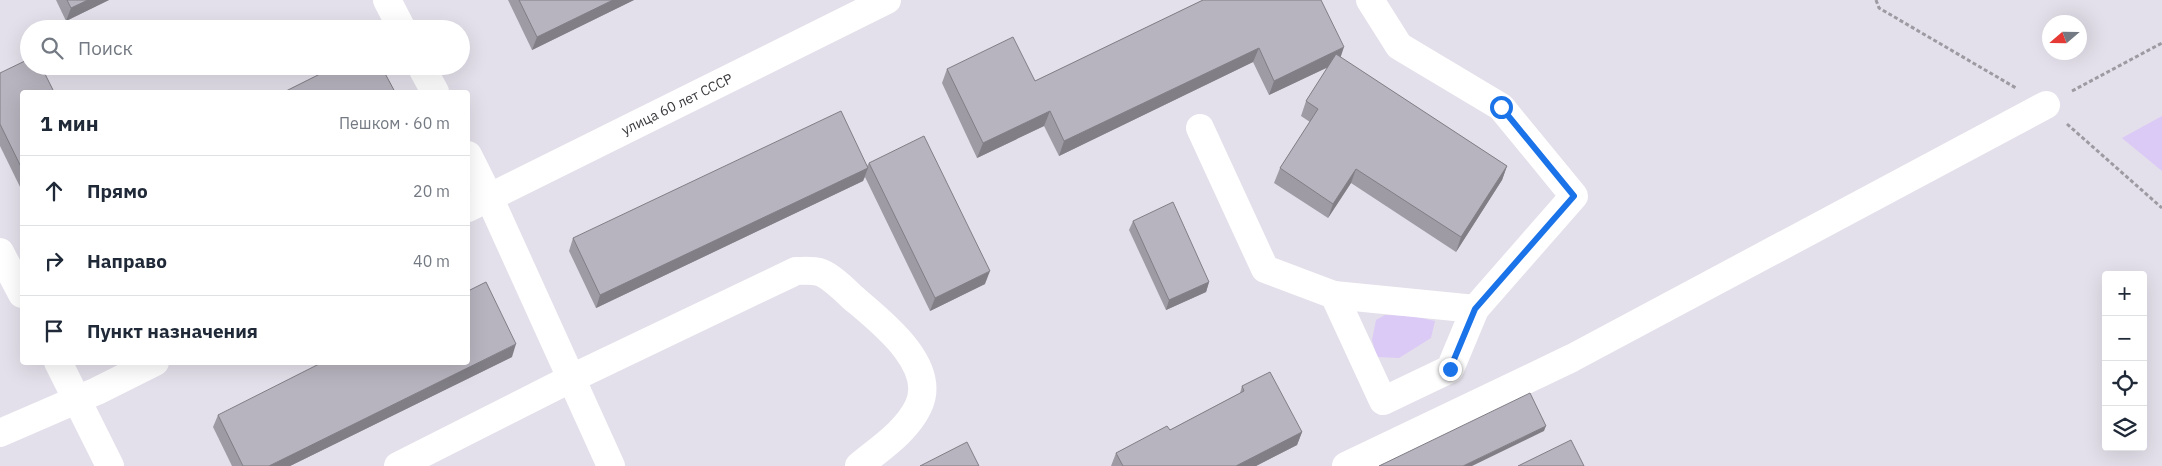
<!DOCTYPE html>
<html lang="ru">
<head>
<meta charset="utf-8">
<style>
	:root { --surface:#fff; --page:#f6f6f7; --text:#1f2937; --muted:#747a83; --line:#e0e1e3 }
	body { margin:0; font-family:"IBM Plex Sans",sans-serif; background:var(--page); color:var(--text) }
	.controls { position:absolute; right:15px; bottom:15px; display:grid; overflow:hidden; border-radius:5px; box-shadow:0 5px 20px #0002 }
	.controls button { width:45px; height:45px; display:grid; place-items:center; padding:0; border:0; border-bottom:1px solid var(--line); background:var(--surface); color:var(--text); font:25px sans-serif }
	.compass { position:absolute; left:2042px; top:15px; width:45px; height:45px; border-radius:50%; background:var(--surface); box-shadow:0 5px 20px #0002; rotate:250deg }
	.stop { position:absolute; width:15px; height:15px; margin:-11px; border:4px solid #1a73e8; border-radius:50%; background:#fff }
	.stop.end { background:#1a73e8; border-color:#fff; box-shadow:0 1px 5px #0008 }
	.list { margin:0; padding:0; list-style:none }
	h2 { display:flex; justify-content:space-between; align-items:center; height:65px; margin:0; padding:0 20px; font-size:21px }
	h2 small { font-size:16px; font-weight:400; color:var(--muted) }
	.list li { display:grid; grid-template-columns:32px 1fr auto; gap:15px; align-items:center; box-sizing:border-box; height:70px; padding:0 20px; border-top:1px solid var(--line) }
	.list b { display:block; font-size:19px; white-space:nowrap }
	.list em { font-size:16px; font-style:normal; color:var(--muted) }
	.icon { flex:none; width:28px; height:28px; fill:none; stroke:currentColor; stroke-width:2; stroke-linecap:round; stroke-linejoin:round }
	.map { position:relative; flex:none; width:2162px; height:466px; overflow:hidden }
	.search { position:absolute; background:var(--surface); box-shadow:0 5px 20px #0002; left:20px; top:20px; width:450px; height:55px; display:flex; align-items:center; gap:12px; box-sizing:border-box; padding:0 18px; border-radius:28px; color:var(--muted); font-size:19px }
	.panel { position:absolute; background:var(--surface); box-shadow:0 5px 20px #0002; left:20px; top:90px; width:450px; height:275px; border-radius:5px }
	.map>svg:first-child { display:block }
</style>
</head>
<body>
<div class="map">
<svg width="2162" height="466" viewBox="0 0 2162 466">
	<rect width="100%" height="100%" fill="#e4e0eb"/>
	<!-- green -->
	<g fill="#dbc9f6">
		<polygon points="2162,116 2162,171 2122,138"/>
		<polygon points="1385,315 1412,316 1435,321 1431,338 1399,358 1377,357 1372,340 1376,320"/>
	</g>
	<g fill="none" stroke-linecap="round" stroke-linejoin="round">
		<!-- path -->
		<g stroke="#9d9aa2" stroke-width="3" stroke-dasharray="4 2.5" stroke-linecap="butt">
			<polyline points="1876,0 1879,8 2016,88"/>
			<polyline points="2072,91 2162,43"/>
			<polyline points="2067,124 2162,208"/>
		</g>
		<!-- minor -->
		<g stroke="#fff" stroke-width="28">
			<polyline points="387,0 402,29"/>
			<polyline points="421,66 435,92"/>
			<polyline points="1200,128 1265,269 1334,295 1383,401 1450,369 1475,309 1574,196 1501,107 1399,46 1370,0"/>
			<polyline points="468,155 489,197 611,466"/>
			<polyline points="468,208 887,0"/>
			<polyline points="0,252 22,294"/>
			<polyline points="1334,295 1475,309"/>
			<polyline points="58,362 110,466"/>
			<polyline points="0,433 97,391 155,362"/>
			<path d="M398 466 572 378 796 271C803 271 812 270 819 272 828 274 845 290 852 297 879 320 939 365 918 407 906 432 879 449 859 466"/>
			<polyline points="1346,466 1572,358 2046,105"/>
		</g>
	</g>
	<!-- wall -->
	<g fill="#9e9ba4">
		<polygon points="56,0 109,0 66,21"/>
		<polygon points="508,0 634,0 532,50"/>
		<polygon points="1203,0 1340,57 1507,166 1502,180 1456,252 1351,183 1328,218 1274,183 1280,168 1310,122 1301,116 1306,101 1328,67 1269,95 1253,62 1059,156 1044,126 977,158 942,83 947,69 1035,81"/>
		<polygon points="0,73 22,92 22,191 0,146"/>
		<polygon points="869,163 985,284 930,311 865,177 863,181 596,308 569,251 573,238 867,166"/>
		<polygon points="1133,221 1209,282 1206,292 1166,310 1129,230"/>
		<polygon points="512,357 290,466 232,466 213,427 218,415"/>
		<polygon points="1242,386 1302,432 1297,445 1256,466 1111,466 1116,453 1170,430 1240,393"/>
	</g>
	<!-- shaded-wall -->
	<g fill="#817e86">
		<polygon points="88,0 109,0 66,21 71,8"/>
		<polygon points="613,0 634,0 532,50 537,37"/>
		<polygon points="1344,47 1339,62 1269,95 1274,81"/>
		<polygon points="1259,48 1253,62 1059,156 1064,141"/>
		<polygon points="1050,111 1044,126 977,158 983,143"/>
		<polygon points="1507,166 1502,180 1456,252 1461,237"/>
		<polygon points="868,168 863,181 596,308 600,295"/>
		<polygon points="1356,169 1351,183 1328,218 1333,204"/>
		<polygon points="990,271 985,284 930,311 935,298"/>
		<polygon points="1209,282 1206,292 1166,310 1169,300"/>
		<polygon points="516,344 512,357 290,466 269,466"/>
		<polygon points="1546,426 1544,431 1472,466 1463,466"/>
		<polygon points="1302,432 1297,445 1256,466 1236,466"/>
	</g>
	<!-- building -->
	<g fill="#b8b4bf" stroke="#817e86">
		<polygon points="67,0 88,0 71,8"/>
		<polygon points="519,0 613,0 537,37"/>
		<polygon points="1203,0 1321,0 1344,47 1274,81 1259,48 1064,141 1050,111 983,143 947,69 1013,37 1035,81"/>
		<polygon points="1336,54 1507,166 1461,237 1356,169 1333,204 1280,168 1318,109 1306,101"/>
		<polygon points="29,59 29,66 41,66 54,92 22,92 22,169 0,124 0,73"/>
		<polygon points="336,66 381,66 395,92 284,92"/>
		<polygon points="841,111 868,168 600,295 573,238"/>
		<polygon points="924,136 990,271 935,298 869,163"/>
		<polygon points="1173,202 1209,282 1169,300 1133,221"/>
		<polygon points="486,282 516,344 269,466 243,466 218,415 323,362 468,362 468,291"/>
		<polygon points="1270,372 1302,432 1236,466 1123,466 1116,453 1167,426 1170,430 1244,391 1242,386"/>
		<polygon points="1530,393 1546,426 1463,466 1379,466"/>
		<polygon points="1571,440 1584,466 1518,466"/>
		<polygon points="967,442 979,466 920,466"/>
	</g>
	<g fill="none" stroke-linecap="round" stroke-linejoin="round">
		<!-- route -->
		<polyline stroke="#1a73e8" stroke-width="6" points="1450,369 1475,309 1574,196 1501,107"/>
	</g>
	<g text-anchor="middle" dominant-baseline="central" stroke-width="4" stroke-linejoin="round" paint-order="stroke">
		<!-- street labels -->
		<g font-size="14" fill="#3a393d" stroke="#fff">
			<text transform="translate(677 104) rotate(-26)">улица 60 лет СССР</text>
		</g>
	</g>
</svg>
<div class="controls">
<button>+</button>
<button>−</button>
<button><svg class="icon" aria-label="locate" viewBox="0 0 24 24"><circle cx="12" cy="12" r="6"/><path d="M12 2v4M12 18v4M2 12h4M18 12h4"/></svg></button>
<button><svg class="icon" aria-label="layers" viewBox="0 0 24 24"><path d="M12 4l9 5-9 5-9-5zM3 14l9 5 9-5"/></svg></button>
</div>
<svg class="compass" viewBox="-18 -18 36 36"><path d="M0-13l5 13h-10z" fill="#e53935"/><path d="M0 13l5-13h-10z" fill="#747a83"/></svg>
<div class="stop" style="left:1501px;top:107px"></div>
<div class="stop end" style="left:1450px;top:369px"></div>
<div class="search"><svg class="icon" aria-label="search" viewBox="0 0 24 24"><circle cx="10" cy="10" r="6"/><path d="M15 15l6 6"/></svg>Поиск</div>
<section class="panel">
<h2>1 мин<small>Пешком · 60 m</small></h2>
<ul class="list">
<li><svg class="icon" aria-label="ahead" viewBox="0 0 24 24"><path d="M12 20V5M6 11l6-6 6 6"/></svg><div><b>Прямо</b></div><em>20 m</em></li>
<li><svg class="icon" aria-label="right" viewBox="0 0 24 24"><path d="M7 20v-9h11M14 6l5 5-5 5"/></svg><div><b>Направо</b></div><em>40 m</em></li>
<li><svg class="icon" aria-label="arrive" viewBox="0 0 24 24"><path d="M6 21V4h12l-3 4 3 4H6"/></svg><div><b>Пункт назначения</b></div></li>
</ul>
</section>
</div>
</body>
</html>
